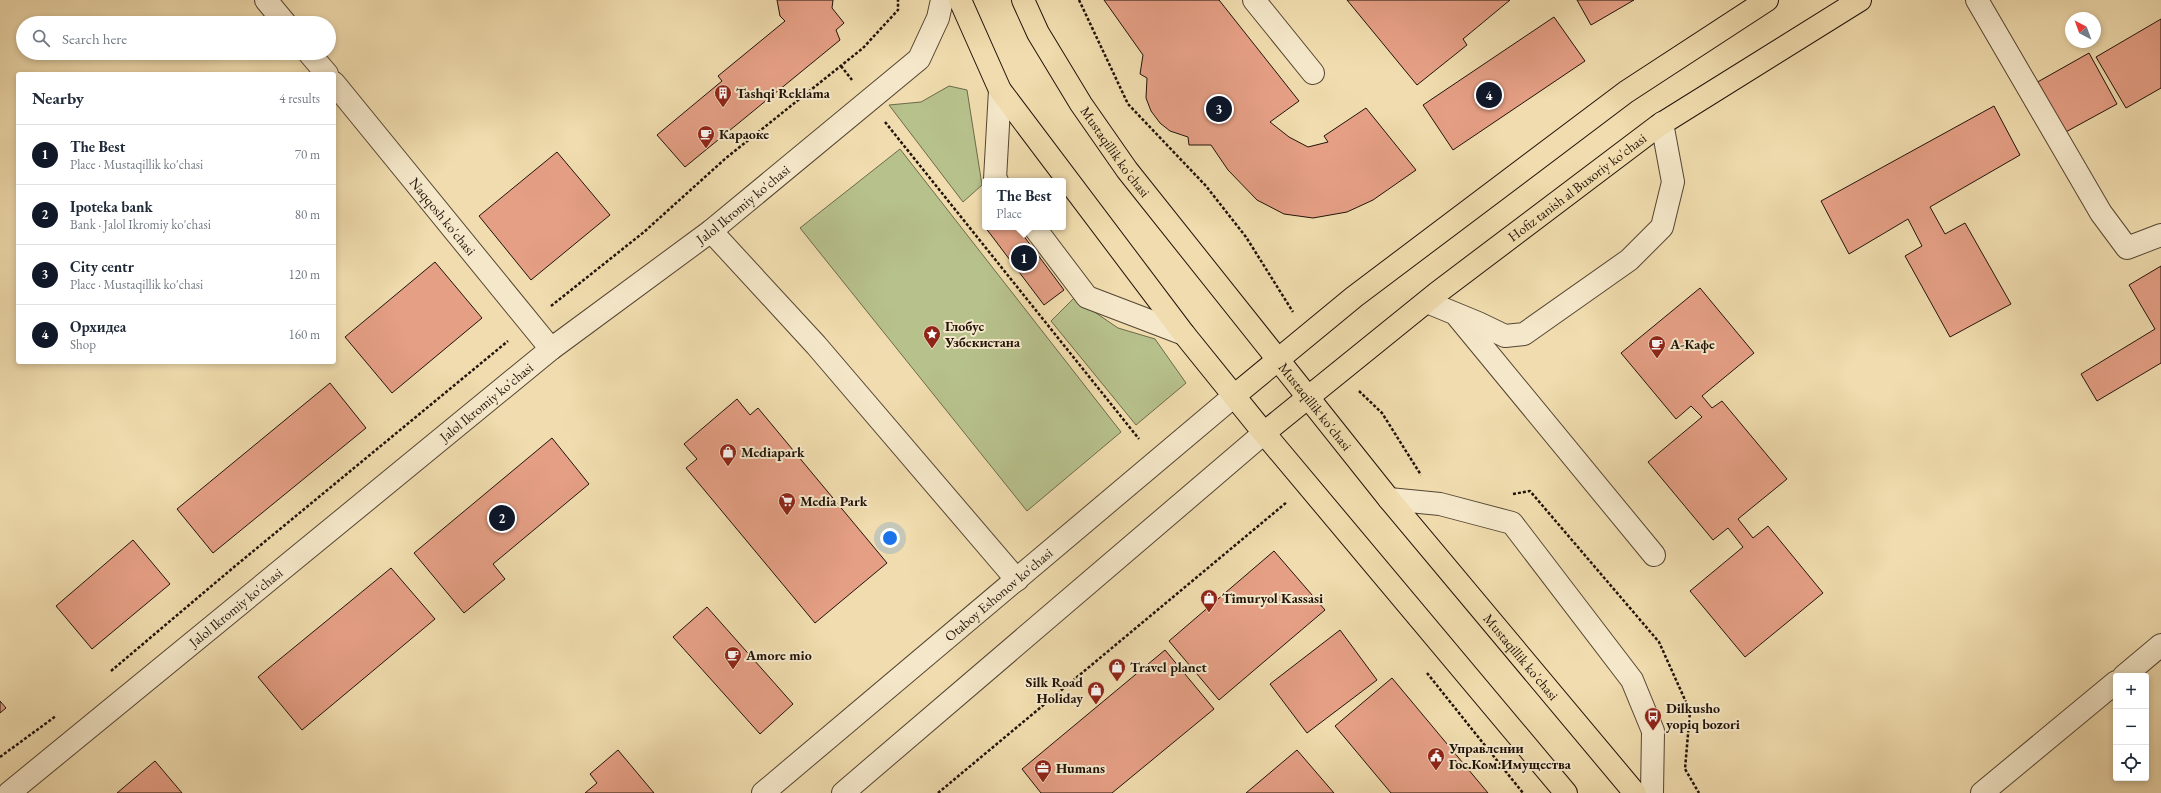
<!DOCTYPE html>
<html lang="en">
<head>
<meta charset="utf-8">
<style>
	:root { --surface:#fff; --page:#f6f6f7; --text:#1f2937; --muted:#747a83; --line:#e0e1e3; --accent:#111827 }
	body { margin:0; font-family:"EB Garamond",serif; background:var(--page); color:var(--text) }
	.controls { position:absolute; right:12px; bottom:12px; display:grid; overflow:hidden; border-radius:4px; box-shadow:0 2px 6px #0003 }
	.controls button { width:36px; height:36px; display:grid; place-items:center; padding:0; border:0; border-bottom:1px solid var(--line); background:var(--surface); color:var(--text); font:20px sans-serif }
	.compass { position:absolute; left:2065px; top:12px; width:36px; height:36px; border-radius:50%; background:var(--surface); box-shadow:0 2px 6px #0003; rotate:319deg }
	.you { position:absolute; left:890px; top:538px; width:14px; height:14px; margin:-10px; border:3px solid #fff; border-radius:50%; background:#1a73e8; box-shadow:0 0 0 6px #1a73e833 }
	.badge { display:grid; place-items:center; width:26px; height:26px; border-radius:50%; background:var(--accent); color:#fff; font-size:13px; font-weight:700 }
	.pin { position:absolute; translate:-50% -50%; border:2px solid #fff; box-shadow:0 1px 4px #0006 }
	.popup { position:absolute; left:982px; top:178px; width:84px; height:52px; box-sizing:border-box; display:grid; place-content:center; border-radius:4px; background:var(--surface); filter:drop-shadow(0 1px 3px #0005); font-size:13px; white-space:nowrap; color:var(--muted) }
	.popup b { font-size:15px; color:var(--text) }
	.popup::after { content:''; position:absolute; left:50%; top:100%; margin-left:-8px; border:8px solid transparent; border-top-color:var(--surface) }
	.list { margin:0; padding:0; list-style:none }
	h2 { display:flex; justify-content:space-between; align-items:center; height:52px; margin:0; padding:0 16px; font-size:17px }
	h2 small { font-size:13px; font-weight:400; color:var(--muted) }
	.list li { display:grid; grid-template-columns:26px 1fr auto; gap:12px; align-items:center; box-sizing:border-box; height:60px; padding:0 16px; border-top:1px solid var(--line) }
	.list b { display:block; font-size:15px; white-space:nowrap }
	.list p { margin:0; font-size:13px; white-space:nowrap; color:var(--muted) }
	.list em { font-size:13px; font-style:normal; color:var(--muted) }
	.icon { flex:none; width:22px; height:22px; fill:none; stroke:currentColor; stroke-width:2; stroke-linecap:round; stroke-linejoin:round }
	.map { position:relative; flex:none; width:2161px; height:793px; overflow:hidden }
	.search { position:absolute; background:var(--surface); box-shadow:0 2px 6px #0003; left:16px; top:16px; width:320px; height:44px; display:flex; align-items:center; gap:10px; box-sizing:border-box; padding:0 14px; border-radius:22px; color:var(--muted); font-size:15px }
	.panel { position:absolute; background:var(--surface); box-shadow:0 2px 6px #0003; left:16px; top:72px; width:320px; height:292px; border-radius:4px }
	.map>svg:first-child { display:block }
</style>
</head>
<body>
<div class="map">
<svg width="2161" height="793" viewBox="0 0 2161 793">
	<rect width="100%" height="100%" fill="#f0dcae"/>
	<filter id="stains"><feTurbulence type="fractalNoise" baseFrequency=".005" numOctaves="4"/><feColorMatrix values="0 0 0 0 .2 0 0 0 0 .09 0 0 0 0 .02 0 0 0 .5 -.17"/></filter>
	<radialGradient id="worn" r=".72"><stop offset=".6" stop-color="#630" stop-opacity="0"/><stop offset="1" stop-color="#630" stop-opacity=".3"/></radialGradient>
	<!-- green -->
	<g fill="#b7c18c" stroke="#6c6a4a">
		<polygon points="949,86 967,90 982,185 963,202 889,105 921,102"/>
		<polygon points="900,149 1121,432 1027,511 800,228"/>
		<polygon points="1074,298 1118,328 1155,339 1186,383 1136,425 1051,321"/>
	</g>
	<!-- building -->
	<g fill="#e59f85" stroke="#211309">
		<polygon points="777,0 833,0 832,8 844,23 836,30 840,40 685,167 657,135 722,81 718,76 785,21 780,16"/>
		<polygon points="1104,0 1219,0 1299,101 1270,122 1289,137 1308,147 1328,142 1324,136 1366,108 1416,170 1373,200 1347,212 1313,218 1284,214 1257,200 1228,170 1211,145 1189,145 1188,137 1170,131 1160,123 1151,111 1146,98 1147,78 1140,74 1143,55"/>
		<polygon points="1347,0 1510,0 1463,39 1467,45 1417,85"/>
		<polygon points="1577,0 1634,0 1591,25"/>
		<polygon points="1554,17 1585,61 1453,150 1423,105"/>
		<polygon points="2161,19 2161,88 2126,108 2096,57"/>
		<polygon points="2089,53 2117,104 2062,134 2034,84"/>
		<polygon points="1994,106 2020,155 1930,207 1945,234 1965,223 2011,304 1950,337 1905,256 1922,246 1908,219 1849,254 1821,201"/>
		<polygon points="557,152 610,215 531,280 479,216"/>
		<polygon points="985,227 1017,227 1064,290 1044,305"/>
		<polygon points="435,262 482,318 392,393 345,337"/>
		<polygon points="2161,266 2161,363 2097,401 2081,374 2155,329 2129,285"/>
		<polygon points="1700,288 1754,353 1702,396 1712,408 1722,401 1787,479 1738,519 1753,538 1768,526 1823,593 1745,657 1690,591 1743,547 1728,528 1713,540 1648,462 1702,417 1691,406 1676,419 1621,353"/>
		<polygon points="330,383 366,428 213,553 177,509"/>
		<polygon points="737,399 750,415 758,408 887,563 815,623 686,468 697,459 684,444"/>
		<polygon points="552,438 589,484 493,564 505,579 464,613 414,553"/>
		<polygon points="133,540 170,584 92,649 56,606"/>
		<polygon points="1274,551 1325,610 1219,700 1169,641"/>
		<polygon points="391,568 435,619 302,730 258,677"/>
		<polygon points="707,607 793,704 760,734 673,637"/>
		<polygon points="1340,630 1377,680 1307,733 1270,684"/>
		<polygon points="1165,650 1214,709 1112,793 1041,793 1022,769"/>
		<polygon points="1392,678 1488,793 1391,793 1335,726"/>
		<polygon points="0,701 6,708 0,713"/>
		<polygon points="618,750 654,793 585,793 597,783 590,774"/>
		<polygon points="1297,750 1334,793 1246,793"/>
		<polygon points="155,761 182,793 117,793"/>
	</g>
	<g fill="none" stroke-linecap="round" stroke-linejoin="round">
		<!-- minor casing -->
		<g stroke="#554532" stroke-width="24">
			<g id="minor">
				<polyline points="266,0 285,23"/>
				<polyline points="1254,0 1313,73"/>
				<polyline points="1977,0 2101,213 2127,248 2161,235"/>
				<polyline points="309,53 327,74"/>
				<path id="s1" d="M334 83 551 349"/>
				<polyline points="997,181 995,179 1000,90"/>
				<polyline points="1034,227 1087,297 1184,334"/>
				<polyline points="711,231 816,345 1017,580"/>
				<polyline points="1427,302 1478,323 1505,336 1524,334 1629,260 1662,227 1673,182 1662,123"/>
				<polyline points="1458,317 1654,555"/>
				<polyline points="1389,499 1440,504 1512,523 1632,680 1653,731 1652,793"/>
				<polyline points="2124,676 2161,645"/>
				<path id="s2" d="M9 793 551 349 711 231 919 59 938 18 942 0"/>
				<path id="s3" d="M763 793 1234 396"/>
				<polyline points="843,793 1264,433"/>
				<polyline points="1982,793 2116,682"/>
			</g>
		</g>
		<!-- major casing -->
		<g stroke="#211309" stroke-width="24">
			<g id="major">
				<polyline points="960,0 1000,90 1184,334 1264,433 1566,793"/>
				<path id="s4" d="M1023 0 1038 33 1081 104 1127 170 1389 499 1635 793"/>
				<polyline points="1234,396 1354,297 1626,92 1767,0"/>
				<path id="s5" d="M1264 433 1437 293 1658 126 1860 0"/>
			</g>
		</g>
		<!-- path -->
		<g stroke="#211309" stroke-width="2.5" stroke-dasharray="3 2" stroke-linecap="butt">
			<polyline points="1079,0 1128,104 1206,186 1246,237 1293,312"/>
			<polyline points="841,66 852,80"/>
			<polyline points="885,122 1139,439"/>
			<polyline points="551,306 644,232 726,158 863,48 898,10 898,0"/>
			<polyline points="1359,391 1382,413 1421,475"/>
			<polyline points="1513,494 1530,491 1659,642 1690,711 1685,769 1699,793"/>
			<polyline points="111,671 234,567 508,341"/>
			<polyline points="1427,673 1523,793"/>
			<polyline points="0,757 56,716"/>
			<polyline points="938,793 1287,502"/>
		</g>
		<!-- minor -->
		<use href="#minor" stroke="#f5e8ca" stroke-width="22"/>
		<!-- major -->
		<use href="#major" stroke="#f0dcae" stroke-width="22"/>
	</g>
	<!-- icons -->
	<defs>
		<g id="building-pin" transform="scale(0.9)"><path d="M0 17L-7.5 6A9.5 9.5 0 1 1 7.5 6Z" fill="#8f2418" stroke="#f5e8ca"/><path d="M-4-6H4V6H1V3H-1V6H-4ZM-2.5-4.3h1.7v1.8h-1.7ZM.8-4.3h1.7v1.8H.8ZM-2.5-1h1.7V.8h-1.7ZM.8-1h1.7V.8H.8Z" fill="#fff"/></g>
		<g id="cafe-pin" transform="scale(0.9)"><path d="M0 17L-7.5 6A9.5 9.5 0 1 1 7.5 6Z" fill="#8f2418" stroke="#f5e8ca"/><path d="M-5.5-4.5H6V0H3Q3 3.5 0 3.5H-2.5Q-5.5 3.5-5.5 0ZM3-3.2v2h1.7v-2ZM-6 4.5H4V6H-6Z" fill="#fff"/></g>
		<g id="sight-pin" transform="scale(0.9)"><path d="M0 17L-7.5 6A9.5 9.5 0 1 1 7.5 6Z" fill="#8f2418" stroke="#f5e8ca"/><path d="M0-6L1.8-2.2L6-1.7L2.9 1.2L3.7 5.4L0 3.3L-3.7 5.4L-2.9 1.2L-6-1.7L-1.8-2.2Z" fill="#fff"/></g>
		<g id="shop-pin" transform="scale(0.9)"><path d="M0 17L-7.5 6A9.5 9.5 0 1 1 7.5 6Z" fill="#8f2418" stroke="#f5e8ca"/><path d="M-5-2.5h2.3a2.7 3.5 0 0 1 5.4 0H5L5.5 6h-11ZM-1.5-2.5h3a1.5 2.3 0 0 0-3 0Z" fill="#fff"/></g>
		<g id="supermarket-pin" transform="scale(0.9)"><path d="M0 17L-7.5 6A9.5 9.5 0 1 1 7.5 6Z" fill="#8f2418" stroke="#f5e8ca"/><path d="M-6-5.5h2.5l.6 2H6L4.5 2H-2.5L-4.4-4H-6ZM-1.5 3.2a1.3 1.3 0 1 0 .1 0ZM3 3.2a1.3 1.3 0 1 0 .1 0Z" fill="#fff"/></g>
		<g id="bus-pin" transform="scale(0.9)"><path d="M0 17L-7.5 6A9.5 9.5 0 1 1 7.5 6Z" fill="#8f2418" stroke="#f5e8ca"/><path d="M-5-6H5V4H4V6H2V4H-2V6H-4V4H-5ZM-3.5-4V0h7V-4ZM-3.5 1.2v1.5H-2V1.2ZM2 1.2v1.5H3.5V1.2Z" fill="#fff"/></g>
		<g id="civic-pin" transform="scale(0.9)"><path d="M0 17L-7.5 6A9.5 9.5 0 1 1 7.5 6Z" fill="#8f2418" stroke="#f5e8ca"/><path d="M-.6-6.5H3V-4.5H.6V-3L4-1V1h2V6H-6V1h2V-1L-.6-3ZM-1.2 2.5V6h2.4V2.5Z" fill="#fff"/></g>
		<g id="office-pin" transform="scale(0.9)"><path d="M0 17L-7.5 6A9.5 9.5 0 1 1 7.5 6Z" fill="#8f2418" stroke="#f5e8ca"/><path d="M-6-3h4V-5.5h4V-3h4V5H-6ZM-1-4.5V-3h2v-1.5ZM-6 0V1H6V0Z" fill="#fff"/></g>
	</defs>
	<g fill-rule="evenodd">
		<use href="#building-pin" x="723" y="93"/>
		<use href="#cafe-pin" x="706" y="134"/>
		<use href="#sight-pin" x="932" y="334"/>
		<use href="#cafe-pin" x="1657" y="344"/>
		<use href="#shop-pin" x="728" y="452"/>
		<use href="#supermarket-pin" x="787" y="501"/>
		<use href="#shop-pin" x="1209" y="598"/>
		<use href="#cafe-pin" x="733" y="655"/>
		<use href="#shop-pin" x="1117" y="667"/>
		<use href="#shop-pin" x="1096" y="690"/>
		<use href="#bus-pin" x="1653" y="716"/>
		<use href="#civic-pin" x="1436" y="756"/>
		<use href="#office-pin" x="1043" y="768"/>
	</g>
	<g text-anchor="middle" dominant-baseline="central" stroke-width="4" stroke-linejoin="round" paint-order="stroke">
		<!-- poi labels -->
		<g font-size="14" font-weight="bold" fill="#211309" stroke="#f5e8ca" text-anchor="start">
			<text x="736" y="93">Tashqi Reklama</text>
			<text x="719" y="134">Караоке</text>
			<text x="945" y="326">Глобус<tspan x="945" dy="16">Узбекистана</tspan></text>
			<text x="1670" y="344">А-Кафе</text>
			<text x="741" y="452">Mediapark</text>
			<text x="800" y="501">Media Park</text>
			<text x="1222" y="598">Timuryol Kassasi</text>
			<text x="746" y="655">Amore mio</text>
			<text x="1130" y="667">Travel planet</text>
			<text x="1083" y="682" text-anchor="end">Silk Road<tspan x="1083" dy="16">Holiday</tspan></text>
			<text x="1666" y="708">Dilkusho<tspan x="1666" dy="16">yopiq bozori</tspan></text>
			<text x="1449" y="748">Управлении<tspan x="1449" dy="16">Гос.Ком.Имущества</tspan></text>
			<text x="1056" y="768">Humans</text>
		</g>
		<!-- street labels -->
		<g font-size="14" fill="#211309" stroke="#f5e8ca">
			<text stroke="none"><textPath href="#s4" startOffset="178">Mustaqillik ko'chasi</textPath></text>
			<text stroke="none"><textPath href="#s5" startOffset="398">Hofiz tanish al Buxoriy ko'chasi</textPath></text>
			<text stroke="none"><textPath href="#s2" startOffset="941">Jalol Ikromiy ko'chasi</textPath></text>
			<text stroke="none"><textPath href="#s1" startOffset="172">Naqqosh ko'chasi</textPath></text>
			<text stroke="none"><textPath href="#s2" startOffset="617">Jalol Ikromiy ko'chasi</textPath></text>
			<text stroke="none"><textPath href="#s4" startOffset="502">Mustaqillik ko'chasi</textPath></text>
			<text stroke="none"><textPath href="#s3" startOffset="308">Otaboy Eshonov ko'chasi</textPath></text>
			<text stroke="none"><textPath href="#s2" startOffset="293">Jalol Ikromiy ko'chasi</textPath></text>
			<text stroke="none"><textPath href="#s4" startOffset="826">Mustaqillik ko'chasi</textPath></text>
		</g>
	</g>
	<rect width="100%" height="100%" filter="url(#stains)"/>
	<rect width="100%" height="100%" fill="url(#worn)"/>
</svg>
<div class="controls">
<button>+</button>
<button>−</button>
<button><svg class="icon" aria-label="locate" viewBox="0 0 24 24"><circle cx="12" cy="12" r="6"/><path d="M12 2v4M12 18v4M2 12h4M18 12h4"/></svg></button>
</div>
<svg class="compass" viewBox="-18 -18 36 36"><path d="M0-13l5 13h-10z" fill="#e53935"/><path d="M0 13l5-13h-10z" fill="#747a83"/></svg>
<div class="you"></div>
<div class="pin badge" style="left:1024px;top:258px">1</div>
<div class="popup"><b>The Best</b>Place</div>
<div class="pin badge" style="left:502px;top:518px">2</div>
<div class="pin badge" style="left:1219px;top:109px">3</div>
<div class="pin badge" style="left:1489px;top:95px">4</div>
<div class="search"><svg class="icon" aria-label="search" viewBox="0 0 24 24"><circle cx="10" cy="10" r="6"/><path d="M15 15l6 6"/></svg>Search here</div>
<section class="panel">
<h2>Nearby<small>4 results</small></h2>
<ul class="list">
<li><span class="badge">1</span><div><b>The Best</b><p>Place · Mustaqillik ko'chasi</p></div><em>70 m</em></li>
<li><span class="badge">2</span><div><b>Ipoteka bank</b><p>Bank · Jalol Ikromiy ko'chasi</p></div><em>80 m</em></li>
<li><span class="badge">3</span><div><b>City centr</b><p>Place · Mustaqillik ko'chasi</p></div><em>120 m</em></li>
<li><span class="badge">4</span><div><b>Орхидеа</b><p>Shop</p></div><em>160 m</em></li>
</ul>
</section>
</div>
</body>
</html>
